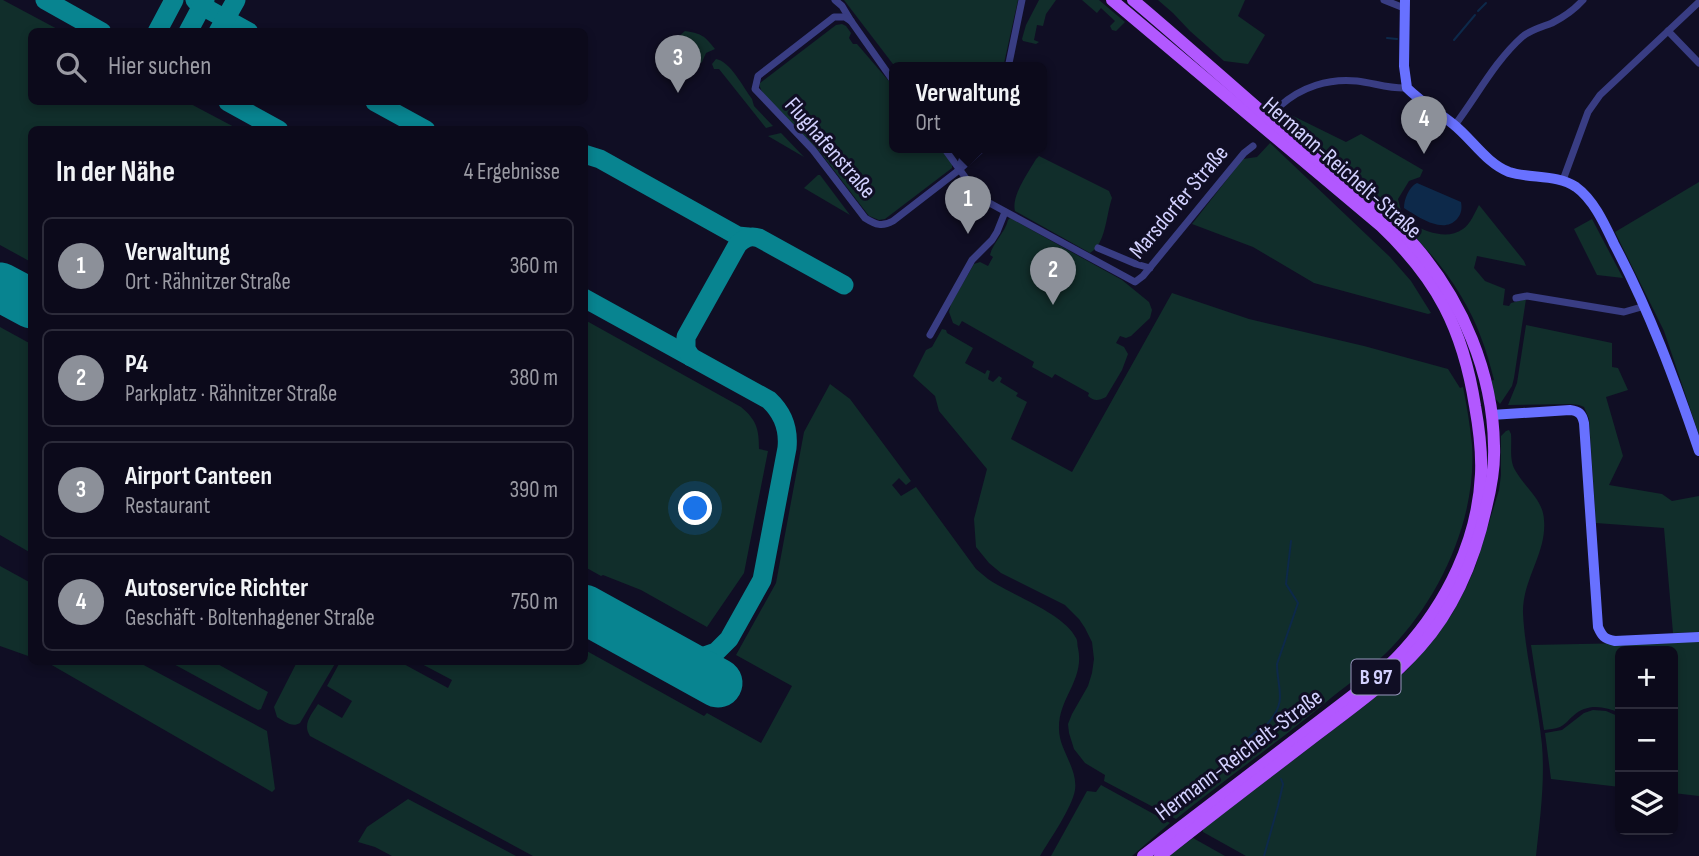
<!DOCTYPE html>
<html lang="de">
<head>
<meta charset="utf-8">
<style>
	:root { --surface:#0c0a1b; --page:#151324; --text:#f1f3f6; --muted:#9a9aa3; --line:#2c2b3a; --accent:#8c9099 }
	body { margin:0; font-family:"Sofia Sans Condensed",sans-serif; background:var(--page); color:var(--text) }
	.controls { position:absolute; right:21px; bottom:21px; display:grid; overflow:hidden; border-radius:10px; box-shadow:0 4px 10px #0003 }
	.controls button { width:63px; height:63px; display:grid; place-items:center; padding:0; border:0; border-bottom:2px solid var(--line); background:var(--surface); color:var(--text); font:35px sans-serif }
	.you { position:absolute; left:696px; top:509px; width:24px; height:24px; margin:-18px; border:5px solid #fff; border-radius:50%; background:#1a73e8; box-shadow:0 0 0 10px #1a73e833 }
	.badge { display:grid; place-items:center; width:46px; height:46px; border-radius:50%; background:var(--accent); color:#fff; font-size:23px; font-weight:700 }
	.pin { position:absolute; translate:-50% -58px; filter:drop-shadow(0 2px 4px #0008) }
	.pin::after { content:''; position:absolute; top:37px; width:24px; height:21px; background:inherit; clip-path:polygon(0 0,100% 0,50% 100%) }
	.popup { position:absolute; left:889px; top:62px; width:158px; height:91px; box-sizing:border-box; display:grid; place-content:center; border-radius:10px; background:var(--surface); filter:drop-shadow(0 2px 5px #0005); font-size:23px; white-space:nowrap; color:var(--muted) }
	.popup b { font-size:26px; color:var(--text) }
	.popup::after { content:''; position:absolute; left:50%; top:100%; margin-left:-14px; border:14px solid transparent; border-top-color:var(--surface) }
	.list { margin:0; padding:0; list-style:none }
	h2 { display:flex; justify-content:space-between; align-items:center; height:91px; margin:0; padding:0 28px; font-size:30px }
	h2 small { font-size:23px; font-weight:400; color:var(--muted) }
	.list li { display:grid; grid-template-columns:46px 1fr auto; gap:21px; align-items:center; box-sizing:border-box; height:98px; margin:0 14px 14px; padding:0 14px; border:2px solid var(--line); border-radius:10px }
	.list b { display:block; font-size:26px; white-space:nowrap }
	.list p { margin:0; font-size:23px; white-space:nowrap; color:var(--muted) }
	.list em { font-size:23px; font-style:normal; color:var(--muted) }
	.icon { flex:none; width:38px; height:38px; fill:none; stroke:currentColor; stroke-width:2; stroke-linecap:round; stroke-linejoin:round }
	.map { position:relative; flex:none; width:1699px; height:856px; overflow:hidden }
	.search { position:absolute; background:var(--surface); box-shadow:0 4px 10px #0003; left:28px; top:28px; width:560px; height:77px; display:flex; align-items:center; gap:18px; box-sizing:border-box; padding:0 24px; border-radius:10px; color:var(--muted); font-size:26px }
	.panel { position:absolute; background:var(--surface); box-shadow:0 4px 10px #0003; left:28px; top:126px; width:560px; height:539px; border-radius:10px }
	.map>svg:first-child { display:block }
</style>
</head>
<body>
<div class="map">
<svg width="1699" height="856" viewBox="0 0 1699 856">
	<rect width="100%" height="100%" fill="#100e24"/>
	<!-- green -->
	<g fill="#112e2b">
		<polygon points="0,0 3,0 61,31 32,32 32,102 187,102 238,129 32,130 31,262 0,245"/>
		<polygon points="844,0 1018,0 1003,68 896,68"/>
		<polygon points="1039,0 1056,0 1046,14 1043,26 1037,25 1034,40 1039,42 1036,44 1023,41 1022,39 1026,25"/>
		<polygon points="1082,0 1099,0 1125,22 1116,31 1112,30 1110,26 1115,21 1101,8 1097,13"/>
		<polygon points="1158,0 1245,0 1238,16 1265,35 1248,64 1224,61 1190,31 1173,13"/>
		<polygon points="842,24 846,26 851,33 849,38 853,44 857,44 894,87 894,148 942,148 952,162 952,168 885,219 879,220 869,216 819,151 773,106 762,92 760,87 760,83 836,25"/>
		<path d="M685 31C702 34 704 35 715 49L706 53 702 62 699 64 678 37Z"/>
		<path d="M716 59C730 61 743 87 752 99L754 106 773 126 766 128 719 69H714L712 64Z"/>
		<path d="M1283 111 1346 142 1361 134 1423 170 1420 177 1409 181 1398 199 1401 211 1415 220 1413 225C1428 232 1447 240 1463 229 1470 225 1475 212 1479 205L1524 261 1526 266 1477 256 1474 268 1485 281 1505 289 1503 305 1509 306 1511 303 1526 299 1514 378 1512 386 1500 404 1495 398 1490 381 1494 380C1487 351 1477 322 1461 296 1435 251 1395 217 1357 183 1331 161 1306 139 1280 117Z"/>
		<polygon points="781,133 804,157 768,136"/>
		<polygon points="1270,143 1390,257 1411,281 1431,313 1428,314 1314,283 1253,247 1192,224 1243,159 1257,157"/>
		<path d="M1039 156 1109 191 1112 198C1106 215 1106 244 1090 253L1015 211C1011 196 1028 173 1036 159Z"/>
		<polygon points="818,175 820,175 850,215 804,188"/>
		<polygon points="1699,182 1699,435 1664,331 1615,232"/>
		<path d="M1010 218 1122 280 1149 302 1152 310 1150 318 1131 336 1126 338 1120 336 1116 343 1124 347 1128 354 1122 370 1106 397C1098 401 1094 401 1088 396L1089 393 1055 374 1052 378 1032 367 1034 362 962 321 959 326 953 323 949 312 951 304 974 264 980 262 988 266 993 257 990 255C993 242 1005 233 1008 220Z"/>
		<polygon points="1592,219 1623,278 1597,275 1574,229"/>
		<path d="M1172 293 1249 319 1364 346 1448 369 1460 388 1463 387C1467 406 1470 426 1472 445 1477 517 1441 596 1392 647 1373 667 1352 681 1331 698 1281 740 1227 778 1176 819L1104 781 1105 775 1085 763 1074 749 1069 733 1068 724 1072 714 1088 686 1092 673 1094 659 1092 642 1085 628 1079 619 1065 605 1001 573 989 563 976 547 974 519 987 469 939 411 935 396 913 376 926 350 932 347 942 329 946 330 947 333 973 348 965 363 985 374 987 370 990 371 988 379 993 382 999 376 1002 378 1000 382 1018 393 1016 396 1027 402 1011 439 1072 472Z"/>
		<path d="M585 320 741 407C757 420 759 430 759 449L768 451 744 573 707 627 641 590 603 575 601 576 585 567Z"/>
		<polygon points="1526,325 1612,343 1612,367 1618,368 1628,390 1606,397 1623,456 1609,485 1662,494 1672,501 1699,496 1699,632 1673,633 1664,528 1596,523 1589,419 1584,407 1579,405 1571,404 1508,405 1517,383"/>
		<polygon points="0,327 31,344 31,553 0,535"/>
		<path d="M830 384 850 399 911 481 906 485 899 478 892 485 901 496 916 487 976 569C980 572 984 576 988 579 1011 595 1064 613 1076 638 1078 641 1077 645 1078 648 1085 680 1058 698 1059 729 1059 750 1078 768 1075 790 1072 808 1050 839 1040 856H533L310 736C302 724 312 714 318 704L342 718 352 701 327 686 340 662H400L448 688 452 680 418 662H584L585 650 704 716 707 713 761 743 792 686 736 655 776 583 804 432Z"/>
		<path d="M1509 430 1511 434C1512 446 1509 459 1515 470 1525 488 1543 499 1544 520 1547 553 1522 580 1523 613 1525 656 1538 701 1542 745 1545 782 1540 819 1536 856H1246L1203 832V829L1367 704 1408 669 1434 638 1452 614 1467 586 1476 565 1499 490 1501 475V436L1506 431Z"/>
		<polygon points="0,566 31,583 31,657 0,646"/>
		<path d="M1681 642H1699V796L1673 793V651H1620V713C1604 706 1587 703 1573 716 1568 720 1566 724 1560 727 1555 729 1549 729 1544 730L1531 645Z"/>
		<polygon points="43,662 138,662 267,731 275,789 272,792 50,664"/>
		<polygon points="170,662 214,662 268,692 261,709 258,710"/>
		<path d="M297 662H336L300 723C292 728 284 721 277 717L274 707Z"/>
		<polygon points="1593,710 1606,711 1620,717 1620,787 1551,779 1545,733 1562,730 1584,713"/>
		<polygon points="1101,785 1170,823 1132,856 1051,856 1087,791 1096,792"/>
		<polygon points="408,799 516,856 392,856 375,847 358,842 367,827"/>
		<polygon points="1193,838 1225,856 1169,856"/>
	</g>
	<!-- water -->
	<path fill="#0d294a" d="M1417 183 1461 202C1462 208 1462 213 1457 219 1443 235 1417 216 1404 208 1404 199 1409 187 1417 183Z"/>
	<g fill="none" stroke-linecap="round" stroke-linejoin="round">
		<!-- stream -->
		<g stroke="#0d294a" stroke-width="2">
			<polyline points="1478,11 1486,3"/>
			<polyline points="1387,38 1397,39"/>
			<polyline points="1454,40 1475,15"/>
			<path d="M1254 751 1247 741C1252 732 1261 730 1268 723 1288 701 1277 688 1277 664L1298 603 1286 584 1291 541"/>
			<polyline points="1264,856 1278,806 1283,784 1281,779"/>
		</g>
		<!-- taxiway -->
		<g stroke="#088490" stroke-width="19">
			<polyline points="45,0 102,32"/>
			<polyline points="195,0 202,6 249,32"/>
			<polyline points="157,32 174,0"/>
			<polyline points="188,32 205,0"/>
			<polyline points="218,32 236,0"/>
			<polyline points="228,102 279,130"/>
			<polyline points="375,102 426,130"/>
			<polyline points="584,154 600,159 738,236 748,237"/>
			<path d="M584 298 769 400C783 413 789 428 787 448L762 580 729 639 716 652 696 659 677 658 658 650"/>
			<path d="M691 357 686 349V337L738 244C744 238 750 235 759 238L844 285"/>
		</g>
		<!-- runway -->
		<g stroke="#088490" stroke-width="49">
			<polyline points="0,287 32,304"/>
			<polyline points="584,609 718,683"/>
		</g>
		<!-- street -->
		<g stroke="#393d83" stroke-width="7">
			<polyline points="835,0 842,6 851,21 894,82"/>
			<polyline points="1384,0 1404,8"/>
			<path d="M851 21 845 17H834L758 76 755 89 813 150 865 218C876 225 882 227 893 221L959 170 983 148"/>
			<polyline points="1668,31 1699,63"/>
			<polyline points="1008,68 1022,0"/>
			<path d="M1280 106C1301 87 1329 78 1357 81 1374 83 1390 89 1407 88"/>
			<path d="M1455 125C1477 96 1495 61 1522 37 1530 30 1542 27 1552 23 1564 17 1575 9 1583 0"/>
			<polyline points="944,148 978,195 984,200 1135,282 1143,276 1244,153 1253,146"/>
			<polyline points="951,148 965,148"/>
			<polyline points="959,169 963,157 968,148"/>
			<polyline points="1563,180 1588,112 1600,95 1699,2"/>
			<polyline points="1098,248 1136,264 1150,268"/>
			<polyline points="1516,298 1527,296 1624,312 1645,306"/>
			<polyline points="930,335 972,260 992,240 997,232 1005,212"/>
		</g>
		<!-- secondary -->
		<g stroke="#6871ff" stroke-width="10">
			<path d="M1405 0 1404 66 1407 88C1421 102 1438 112 1453 124 1472 139 1486 163 1509 172 1531 179 1557 174 1576 187 1594 200 1605 225 1614 244 1649 310 1675 380 1699 451"/>
			<path d="M1491 415 1570 410C1579 411 1582 414 1584 423L1598 627C1602 636 1604 639 1615 641L1699 637"/>
		</g>
		<!-- primary -->
		<g stroke="#b258ff" stroke-width="12">
			<path d="M1112 0 1381 226C1437 279 1463 329 1475 406 1479 428 1482 451 1481 474 1478 540 1447 603 1403 651 1390 666 1375 678 1360 690L1143 856"/>
			<path d="M1133 0C1184 43 1234 88 1285 132 1309 152 1332 172 1356 191 1376 209 1398 226 1415 246 1462 300 1493 373 1494 446 1495 467 1491 488 1486 508 1475 558 1455 608 1420 647 1389 682 1352 708 1315 736 1263 776 1211 815 1160 856"/>
		</g>
	</g>
	<g text-anchor="middle" dominant-baseline="central" stroke-width="6" stroke-linejoin="round" paint-order="stroke">
		<!-- shield labels -->
		<rect fill="#100e24" stroke="#9896bd" stroke-width="2" x="1351.5" y="659.5" width="49" height="35" rx="5"/>
		<g font-size="21" font-weight="bold" fill="#d3d1ff">
			<text x="1376" y="677">B 97</text>
		</g>
		<!-- street labels -->
		<g font-size="23" fill="#d3d1ff" stroke="#100e24">
			<text transform="translate(830 148) rotate(49)">Flughafenstraße</text>
			<text transform="translate(1342 168) rotate(41)">Hermann-Reichelt-Straße</text>
			<text transform="translate(1179 202) rotate(-50)">Marsdorfer Straße</text>
			<text transform="translate(1239 755) rotate(-37)">Hermann-Reichelt-Straße</text>
		</g>
	</g>
</svg>
<div class="controls">
<button>+</button>
<button>−</button>
<button><svg class="icon" aria-label="layers" viewBox="0 0 24 24"><path d="M12 4l9 5-9 5-9-5zM3 14l9 5 9-5"/></svg></button>
</div>
<div class="you"></div>
<div class="pin badge" style="left:968px;top:234px">1</div>
<div class="popup"><b>Verwaltung</b>Ort</div>
<div class="pin badge" style="left:1053px;top:305px">2</div>
<div class="pin badge" style="left:678px;top:93px">3</div>
<div class="pin badge" style="left:1424px;top:154px">4</div>
<div class="search"><svg class="icon" aria-label="search" viewBox="0 0 24 24"><circle cx="10" cy="10" r="6"/><path d="M15 15l6 6"/></svg>Hier suchen</div>
<section class="panel">
<h2>In der Nähe<small>4 Ergebnisse</small></h2>
<ul class="list">
<li><span class="badge">1</span><div><b>Verwaltung</b><p>Ort · Rähnitzer Straße</p></div><em>360 m</em></li>
<li><span class="badge">2</span><div><b>P4</b><p>Parkplatz · Rähnitzer Straße</p></div><em>380 m</em></li>
<li><span class="badge">3</span><div><b>Airport Canteen</b><p>Restaurant</p></div><em>390 m</em></li>
<li><span class="badge">4</span><div><b>Autoservice Richter</b><p>Geschäft · Boltenhagener Straße</p></div><em>750 m</em></li>
</ul>
</section>
</div>
</body>
</html>
